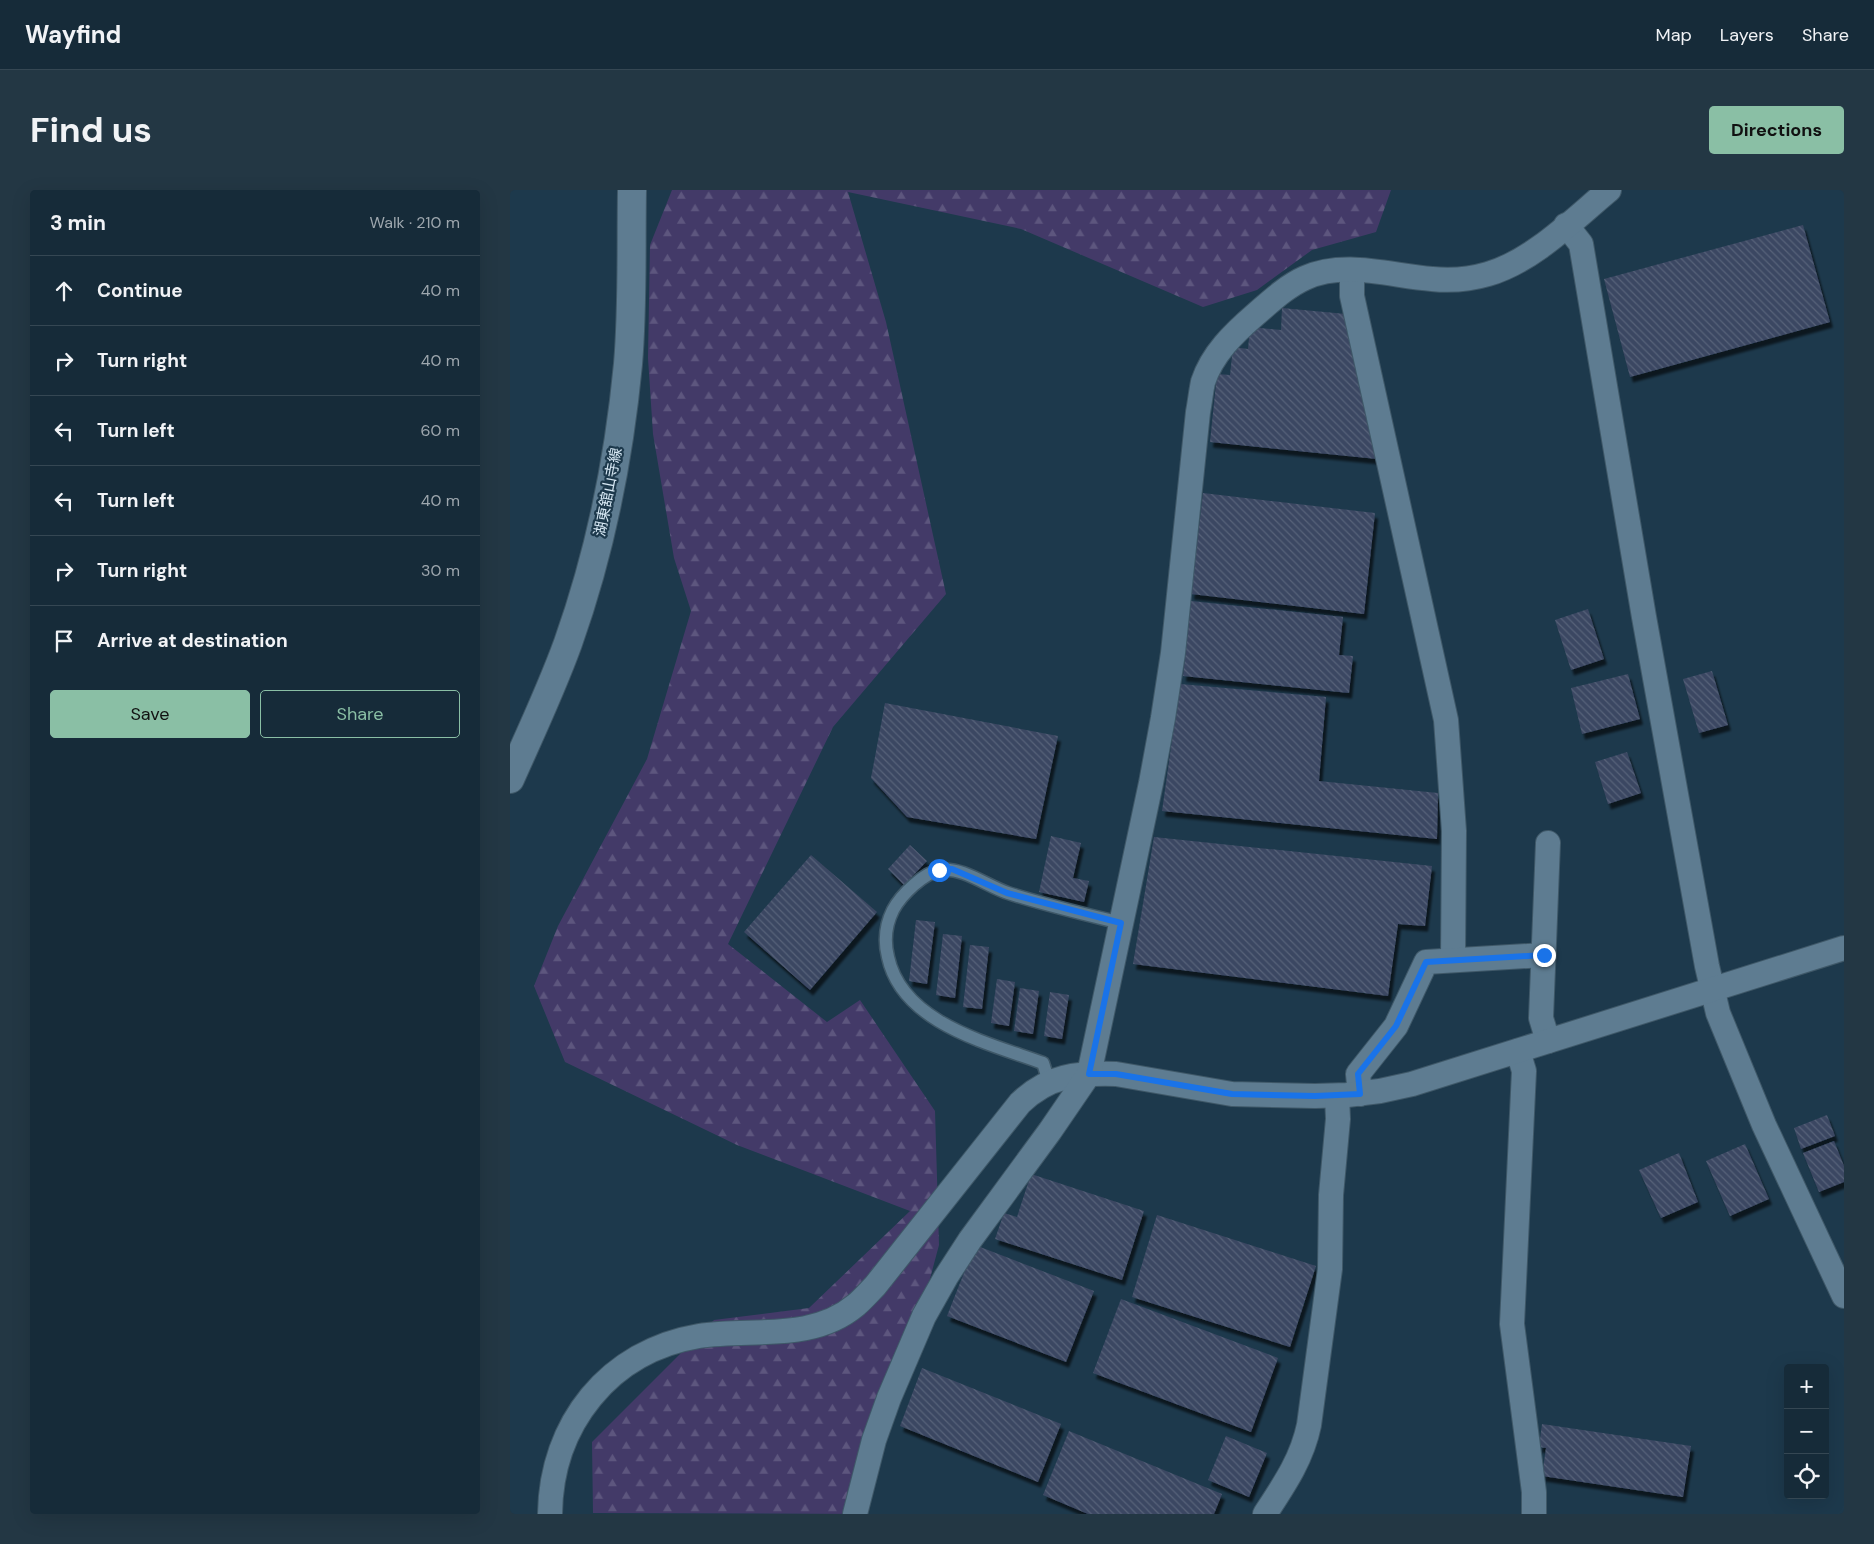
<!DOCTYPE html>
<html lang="en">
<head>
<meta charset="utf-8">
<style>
	:root { --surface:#162b39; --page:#233744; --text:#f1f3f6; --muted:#9ea7ae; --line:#354753; --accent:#8abfa5 }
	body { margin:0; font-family:"DM Sans","Noto Sans JP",sans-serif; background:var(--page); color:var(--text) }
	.controls { position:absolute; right:15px; bottom:15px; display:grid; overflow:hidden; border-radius:5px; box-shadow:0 5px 20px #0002 }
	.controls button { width:45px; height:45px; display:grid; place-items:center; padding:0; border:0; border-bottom:1px solid var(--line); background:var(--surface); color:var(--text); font:25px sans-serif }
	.stop { position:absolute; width:15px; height:15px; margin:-11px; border:4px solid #1a73e8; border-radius:50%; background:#fff }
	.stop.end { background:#1a73e8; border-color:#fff; box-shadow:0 1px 5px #0008 }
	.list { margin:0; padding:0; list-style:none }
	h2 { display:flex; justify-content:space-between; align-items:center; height:65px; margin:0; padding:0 20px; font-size:21px }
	h2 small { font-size:16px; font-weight:400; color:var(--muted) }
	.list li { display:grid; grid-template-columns:32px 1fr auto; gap:15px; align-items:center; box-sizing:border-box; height:70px; padding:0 20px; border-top:1px solid var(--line) }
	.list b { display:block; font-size:19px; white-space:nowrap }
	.list em { font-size:16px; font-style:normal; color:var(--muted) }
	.actions { display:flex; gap:10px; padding:15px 20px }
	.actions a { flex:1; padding:11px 0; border:1px solid var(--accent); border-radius:5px; text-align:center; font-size:18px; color:var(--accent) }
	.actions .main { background:var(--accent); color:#111 }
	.icon { flex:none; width:28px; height:28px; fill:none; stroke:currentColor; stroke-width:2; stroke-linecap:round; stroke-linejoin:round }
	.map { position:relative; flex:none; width:1334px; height:1324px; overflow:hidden; border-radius:5px }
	header { display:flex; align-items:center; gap:30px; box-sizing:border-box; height:70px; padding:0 25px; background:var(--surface); border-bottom:1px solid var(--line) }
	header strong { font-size:24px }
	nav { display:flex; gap:28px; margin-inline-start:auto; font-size:18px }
	.intro { display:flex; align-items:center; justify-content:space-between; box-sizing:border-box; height:120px; padding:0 30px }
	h1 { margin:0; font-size:35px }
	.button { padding:12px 22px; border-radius:5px; background:var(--accent); color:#111; font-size:18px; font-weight:700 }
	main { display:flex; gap:30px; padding:0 30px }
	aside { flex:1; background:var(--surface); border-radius:5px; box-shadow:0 5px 20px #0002 }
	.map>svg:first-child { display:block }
</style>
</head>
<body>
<header>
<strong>Wayfind</strong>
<nav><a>Map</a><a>Layers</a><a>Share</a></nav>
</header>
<div class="intro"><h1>Find us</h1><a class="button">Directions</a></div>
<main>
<aside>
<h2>3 min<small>Walk · 210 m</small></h2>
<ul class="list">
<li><svg class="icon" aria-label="ahead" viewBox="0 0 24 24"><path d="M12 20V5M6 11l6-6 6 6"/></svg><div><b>Continue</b></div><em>40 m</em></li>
<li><svg class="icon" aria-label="right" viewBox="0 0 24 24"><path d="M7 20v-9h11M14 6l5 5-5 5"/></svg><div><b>Turn right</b></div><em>40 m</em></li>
<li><svg class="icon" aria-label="left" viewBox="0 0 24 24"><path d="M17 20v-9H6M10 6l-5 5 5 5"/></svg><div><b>Turn left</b></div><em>60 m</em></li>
<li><svg class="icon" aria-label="left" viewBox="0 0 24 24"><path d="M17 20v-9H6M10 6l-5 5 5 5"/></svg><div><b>Turn left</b></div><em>40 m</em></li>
<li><svg class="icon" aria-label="right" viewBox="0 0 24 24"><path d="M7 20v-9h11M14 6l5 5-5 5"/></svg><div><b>Turn right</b></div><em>30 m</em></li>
<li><svg class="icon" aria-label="arrive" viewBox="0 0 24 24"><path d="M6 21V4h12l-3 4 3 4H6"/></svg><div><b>Arrive at destination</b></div></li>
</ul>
<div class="actions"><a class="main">Save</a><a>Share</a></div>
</aside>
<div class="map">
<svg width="1334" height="1324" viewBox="0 0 1334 1324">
	<defs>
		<pattern id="forest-firs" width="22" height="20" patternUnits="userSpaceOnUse" patternTransform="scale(1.25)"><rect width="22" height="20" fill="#433a68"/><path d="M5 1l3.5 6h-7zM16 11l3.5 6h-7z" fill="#5d567e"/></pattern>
		<pattern id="building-back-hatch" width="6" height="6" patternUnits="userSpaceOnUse" patternTransform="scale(1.25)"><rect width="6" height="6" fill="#3b4762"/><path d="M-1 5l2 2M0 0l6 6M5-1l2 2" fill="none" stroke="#576279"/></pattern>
		<filter id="shadow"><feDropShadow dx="3" dy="5.5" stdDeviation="1" flood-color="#0009"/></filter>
	</defs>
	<rect width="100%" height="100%" fill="#1d394c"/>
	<!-- forest -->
	<polygon fill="url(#forest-firs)" points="162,0 881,0 866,42 802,60 747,100 693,117 511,39 338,2 376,132 436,404 323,537 218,754 317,832 350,810 425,921 429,1055 357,1324 83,1323 82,1252 204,1130 299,1118 400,1021 227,955 55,872 24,796 48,736 137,569 181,421 164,368 143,244 138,168 140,55"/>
	<!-- building -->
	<g fill="url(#building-back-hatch)" filter="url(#shadow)">
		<polygon points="1293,35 1320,132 1120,187 1094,89"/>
		<polygon points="772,118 836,124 867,269 700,252 707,184 720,185 723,157 738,159 740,137 771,140"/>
		<polygon points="693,303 865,323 854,424 681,404"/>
		<polygon points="681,411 833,427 829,465 843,466 839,503 673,486"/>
		<polygon points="1078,419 1094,469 1061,480 1045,430"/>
		<polygon points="1202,481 1218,535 1189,543 1173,489"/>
		<polygon points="1118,484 1130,529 1072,544 1061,498"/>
		<polygon points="670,494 816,507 809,591 928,603 927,649 652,621"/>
		<polygon points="375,513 548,546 526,649 397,627 361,588"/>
		<polygon points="1117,562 1131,603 1098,614 1085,572"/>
		<polygon points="541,646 571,653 563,688 579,691 574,712 529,702"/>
		<polygon points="644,647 922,676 915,736 888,734 878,806 623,774"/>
		<polygon points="400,655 417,671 394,695 378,679"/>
		<polygon points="301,665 367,722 300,800 234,742"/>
		<polygon points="406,730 425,732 417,794 399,791"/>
		<polygon points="433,744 452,746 445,808 426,805"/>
		<polygon points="460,755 479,757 472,819 453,817"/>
		<polygon points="487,789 505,792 499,836 481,833"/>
		<polygon points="510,798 529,801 523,844 504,841"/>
		<polygon points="540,802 559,805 552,849 534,846"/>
		<polygon points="1317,925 1325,946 1291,959 1284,938"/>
		<polygon points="1324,951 1334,976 1334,992 1309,1002 1293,963"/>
		<polygon points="1235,954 1259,1009 1220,1026 1196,971"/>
		<polygon points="1169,963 1188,1012 1151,1028 1129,980"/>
		<polygon points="521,984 634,1021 612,1090 485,1049 494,1023 507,1027"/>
		<polygon points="647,1025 806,1076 780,1157 622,1107"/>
		<polygon points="465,1055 584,1101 556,1172 437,1126"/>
		<polygon points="611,1109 768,1168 741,1242 583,1183"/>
		<polygon points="412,1178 551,1234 528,1292 390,1236"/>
		<polygon points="1032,1234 1181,1256 1173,1307 1032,1286 1036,1258 1029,1257"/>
		<polygon points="559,1241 712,1304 704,1324 578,1324 533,1305"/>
		<polygon points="716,1246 757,1263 739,1307 698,1290"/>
	</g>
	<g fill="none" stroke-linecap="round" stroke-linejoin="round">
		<!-- service casing -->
		<g stroke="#3f5868" stroke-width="15">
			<path id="service" d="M539 892 533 873C478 853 392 833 378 767 374 751 376 734 383 720 391 705 414 682 431 680 453 677 477 696 498 703 535 715 574 724 611 733"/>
		</g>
		<!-- minor casing -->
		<g stroke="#3f5868" stroke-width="26">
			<g id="minor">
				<polyline points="1056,35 1071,54 1134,427 1197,776 1208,823 1254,935 1334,1106"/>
				<polyline points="842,80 842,106 936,530 944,641 943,770"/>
				<polyline points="1038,653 1031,828 1038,851"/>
				<polyline points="1008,861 1014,881 1002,1134 1024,1302 1024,1324"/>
				<polyline points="850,904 848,884 886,836 916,772 1034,765"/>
				<path d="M40 1324C41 1234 99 1161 189 1146 242 1138 302 1152 346 1115 353 1109 359 1102 365 1096L510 913C539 885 567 883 606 884L722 904 805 906 837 905 870 901 902 894 1334 758"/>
				<path d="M345 1324 364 1250 379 1208 414 1126 436 1087 460 1050 540 941 579 884 641 593 653 528 663 463 688 222C690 212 691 201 693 192 702 164 724 143 746 124 761 111 777 96 795 88 835 70 881 86 922 89 941 91 961 89 978 84 1023 71 1064 29 1099 0"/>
				<path d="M755 1324C774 1295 792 1269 799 1235L820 1079 821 1005 828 929 827 906"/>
			</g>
		</g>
		<!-- secondary casing -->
		<g stroke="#3f5868" stroke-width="30">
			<path id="secondary" d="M0 589C20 544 41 500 58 453 90 363 109 269 118 174 123 116 121 58 122 0"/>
		</g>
		<!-- service -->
		<use href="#service" stroke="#5e7c91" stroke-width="12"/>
		<!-- minor -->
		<use href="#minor" stroke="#5e7c91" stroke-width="24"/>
		<!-- secondary -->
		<use href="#secondary" stroke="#5e7c91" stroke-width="28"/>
	</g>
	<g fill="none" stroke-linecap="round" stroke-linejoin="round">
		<!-- route -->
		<polyline stroke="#1a73e8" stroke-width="6" points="429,680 442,679 497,703 611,733 579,884 606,884 722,904 805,906 850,904 848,884 886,836 916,772 1034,765"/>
	</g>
	<g text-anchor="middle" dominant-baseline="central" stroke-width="4.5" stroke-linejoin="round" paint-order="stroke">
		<!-- street labels -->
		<g font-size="15" fill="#d8e9f5" stroke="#1d394c">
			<text transform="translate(98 302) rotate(-79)">湖東舘山寺線</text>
		</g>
	</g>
</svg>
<div class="controls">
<button>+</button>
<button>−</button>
<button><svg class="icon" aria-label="locate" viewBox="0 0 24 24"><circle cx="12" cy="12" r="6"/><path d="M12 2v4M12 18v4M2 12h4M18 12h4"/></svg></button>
</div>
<div class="stop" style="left:429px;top:680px"></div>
<div class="stop end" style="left:1034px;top:765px"></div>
</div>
</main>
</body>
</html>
